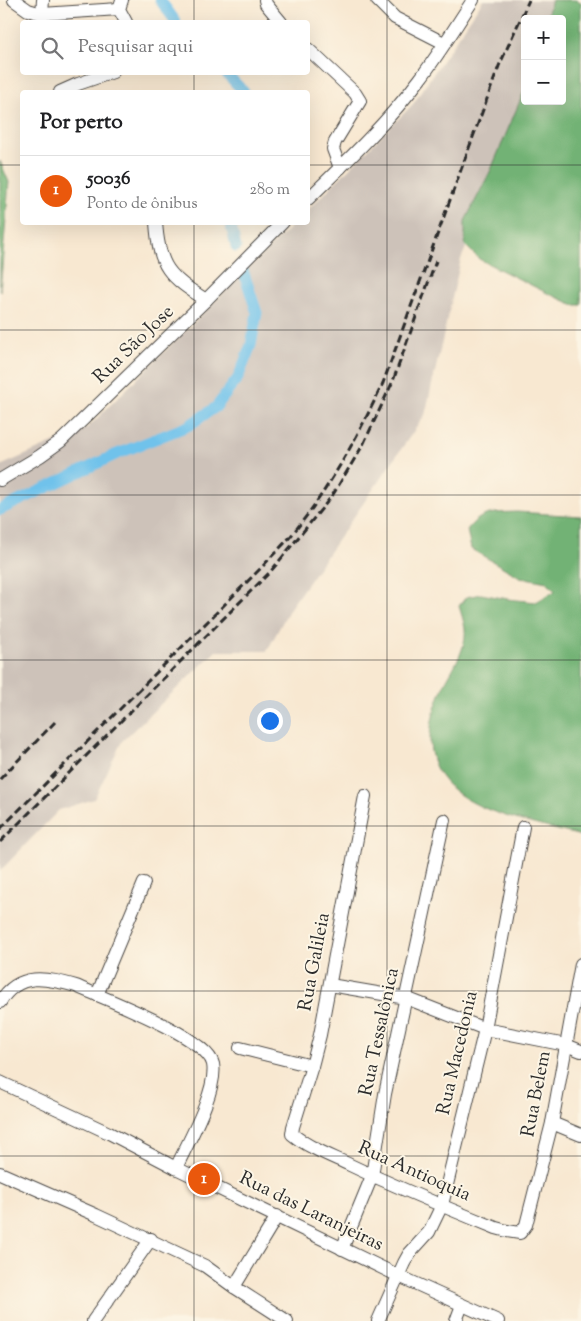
<!DOCTYPE html>
<html lang="pt">
<head>
<meta charset="utf-8">
<style>
	:root { --surface:#fff; --page:#f6f6f6; --text:#202124; --muted:#757577; --line:#e0e0e0; --accent:#ea580c }
	body { margin:0; font-family:"Sorts Mill Goudy",serif; background:var(--page); color:var(--text) }
	.controls { position:absolute; right:15px; top:15px; display:grid; overflow:hidden; border-radius:5px; box-shadow:0 5px 20px #0002 }
	.controls button { width:45px; height:45px; display:grid; place-items:center; padding:0; border:0; border-bottom:1px solid var(--line); background:var(--surface); color:var(--text); font:25px sans-serif }
	.you { position:absolute; left:269px; top:720px; width:18px; height:18px; margin:-12px; border:4px solid #fff; border-radius:50%; background:#1a73e8; box-shadow:0 0 0 8px #1a73e833 }
	.badge { display:grid; place-items:center; width:32px; height:32px; border-radius:50%; background:var(--accent); color:#fff; font-size:16px; font-weight:700 }
	.pin { position:absolute; translate:-50% -50%; border:2px solid #fff; box-shadow:0 1px 5px #0006 }
	.list { margin:0; padding:0; list-style:none }
	h2 { display:flex; justify-content:space-between; align-items:center; height:65px; margin:0; padding:0 20px; font-size:21px }
	h2 small { font-size:16px; font-weight:400; color:var(--muted) }
	.list li { display:grid; grid-template-columns:32px 1fr auto; gap:15px; align-items:center; box-sizing:border-box; height:70px; padding:0 20px; border-top:1px solid var(--line) }
	.list b { display:block; font-size:19px; white-space:nowrap }
	.list p { margin:0; font-size:16px; white-space:nowrap; color:var(--muted) }
	.list em { font-size:16px; font-style:normal; color:var(--muted) }
	.icon { flex:none; width:28px; height:28px; fill:none; stroke:currentColor; stroke-width:2; stroke-linecap:round; stroke-linejoin:round }
	.map { position:relative; flex:none; width:581px; height:1321px; overflow:hidden }
	.search { position:absolute; background:var(--surface); box-shadow:0 5px 20px #0002; left:20px; top:20px; width:290px; height:55px; display:flex; align-items:center; gap:12px; box-sizing:border-box; padding:0 18px; border-radius:5px; color:var(--muted); font-size:19px }
	.panel { position:absolute; background:var(--surface); box-shadow:0 5px 20px #0002; left:20px; top:90px; width:290px; height:135px; border-radius:5px }
	.map>svg:first-child { display:block }
</style>
</head>
<body>
<div class="map">
<svg width="581" height="1321" viewBox="0 0 581 1321">
	<rect width="100%" height="100%" fill="#fcf5e5"/>
	<filter id="ink" filterUnits="userSpaceOnUse"><feTurbulence type="fractalNoise" baseFrequency=".02" numOctaves="2"/><feDisplacementMap in="SourceGraphic" scale="10" xChannelSelector="R" yChannelSelector="G"/><feConvolveMatrix kernelMatrix="1 2 1 2 8 2 1 2 1" color-interpolation-filters="sRGB"/></filter>
	<filter id="wash" filterUnits="userSpaceOnUse"><feTurbulence type="fractalNoise" baseFrequency=".0096" numOctaves="4" result="noise"/><feDisplacementMap in="SourceGraphic" scale="20" xChannelSelector="R" yChannelSelector="G"/><feGaussianBlur stdDeviation="1.12" result="paint"/><feColorMatrix in="noise" values="0 0 0 0 0 0 0 0 0 0 0 0 0 0 0 0 0 1.4 0 .05"/><feComposite in="paint" operator="in"/></filter>
	<g filter="url(#wash)">
		<rect width="100%" height="100%" fill="#f8e8d1"/>
		<!-- industrial -->
		<polygon fill="#cdc2b9" points="483,0 561,0 555,19 525,19 525,113 461,259 425,415 290,608 267,651 216,651 122,741 94,799 59,810 0,871 0,466 87,428 295,223 308,222 308,210 413,104"/>
		<!-- forest -->
		<g fill="#72b275" stroke="#4e6e50">
			<polygon points="552,0 575,0 581,2 581,305 574,305 547,293 479,259 465,245 465,221 490,172 525,89 525,101 562,101 562,19 546,19"/>
			<polygon points="0,161 9,182 0,292"/>
			<path d="M517 512 581 516V836C503 815 395 803 441 692 449 672 467 652 465 629 464 621 461 613 459 606L466 597 481 594 508 599 536 602 555 591 547 582 520 577 471 549 467 530C481 511 494 513 517 512Z"/>
		</g>
		<g fill="none" stroke-linecap="round" stroke-linejoin="round">
			<!-- canal -->
			<g stroke="#6fc2eb" stroke-width="11">
				<polyline points="160,0 176,22"/>
				<polyline points="225,72 244,92"/>
				<polyline points="230,222 236,247"/>
				<polyline points="0,510 117,454 188,426 216,407 238,378 251,345 257,313 242,267"/>
			</g>
		</g>
	</g>
	<g filter="url(#ink)">
		<g fill="none" stroke-linecap="round" stroke-linejoin="round">
			<!-- minor casing -->
			<g stroke="#4a4744" stroke-width="14">
				<g id="minor">
					<polyline points="14,0 28,10 42,14 119,9"/>
					<polyline points="122,0 119,9 126,22"/>
					<polyline points="265,0 266,4 281,22"/>
					<polyline points="377,0 395,18 444,43"/>
					<polyline points="42,14 43,0"/>
					<polyline points="308,49 355,93 360,101 335,142 333,149 340,168"/>
					<polyline points="60,92 78,84 113,72"/>
					<path d="M308 199C347 161 387 123 420 79 439 54 456 26 473 0"/>
					<path d="M156 222C159 268 169 276 206 300"/>
					<polyline points="0,480 40,456 61,441 206,300 283,222"/>
					<path d="M365 796 320 1035 312 1066 293 1127 292 1134C309 1148 331 1156 350 1165 398 1188 447 1208 496 1228L507 1231 520 1233 526 1225 552 1123 581 964"/>
					<polyline points="330,985 406,998 485,1029 566,1045 581,1051"/>
					<polyline points="97,995 144,883"/>
					<path d="M0 1002C19 971 47 978 76 986 103 998 207 1037 213 1064 218 1090 187 1144 176 1168"/>
					<polyline points="240,1048 312,1066"/>
					<polyline points="0,1082 109,1133 176,1168 399,1276 498,1321"/>
					<polyline points="552,1123 581,1135"/>
					<polyline points="0,1173 96,1215 205,1266 234,1287 287,1321"/>
					<polyline points="342,1249 372,1176 385,1094 444,820"/>
					<polyline points="234,1287 277,1216"/>
					<polyline points="93,1321 151,1239"/>
					<polyline points="378,1321 404,1263 409,1254 429,1232 442,1205 485,1029 523,827"/>
					<polyline points="456,1321 462,1305"/>
				</g>
			</g>
			<!-- minor -->
			<use href="#minor" stroke="#fff" stroke-width="12"/>
			<!-- rail -->
			<g stroke="#2b2b2b" stroke-width="3" stroke-dasharray="8 4" stroke-linecap="butt">
				<polyline points="0,779 55,722"/>
				<path d="M0 829 263 566C273 554 285 544 294 532 331 486 358 436 383 383L499 66 529 0"/>
				<polyline points="0,842 271,571 332,496 363,445 393,381 436,261"/>
			</g>
		</g>
	</g>
	<!-- grid -->
	<path fill="none" stroke="#2b2b2b" stroke-width="1" stroke-opacity="0.55" d="M194 0V22M387 0V1321M194 72V92M0 165H22M308 165H581M194 222V1321M0 330H581M0 495H581M0 660H581M0 826H581M0 991H581M0 1156H581"/>
	<g text-anchor="middle" dominant-baseline="central" stroke-width="4" stroke-linejoin="round" paint-order="stroke">
		<!-- street labels -->
		<g font-size="19" fill="#2b2b2b" stroke="#fcf5e5">
			<text transform="translate(134 345) rotate(-44)">Rua São Jose</text>
			<text transform="translate(315 962) rotate(-79)">Rua Galileia</text>
			<text transform="translate(380 1032) rotate(-78)">Rua Tessalônica</text>
			<text transform="translate(458 1053) rotate(-77)">Rua Macedonia</text>
			<text transform="translate(537 1094) rotate(-79)">Rua Belem</text>
			<text transform="translate(414 1172) rotate(24)">Rua Antioquia</text>
			<text transform="translate(311 1212) rotate(26)">Rua das Laranjeiras</text>
		</g>
	</g>
</svg>
<div class="controls">
<button>+</button>
<button>−</button>
</div>
<div class="you"></div>
<div class="pin badge" style="left:204px;top:1179px">1</div>
<div class="search"><svg class="icon" aria-label="search" viewBox="0 0 24 24"><circle cx="10" cy="10" r="6"/><path d="M15 15l6 6"/></svg>Pesquisar aqui</div>
<section class="panel">
<h2>Por perto<small></small></h2>
<ul class="list">
<li><span class="badge">1</span><div><b>50036</b><p>Ponto de ônibus</p></div><em>280 m</em></li>
</ul>
</section>
</div>
</body>
</html>
